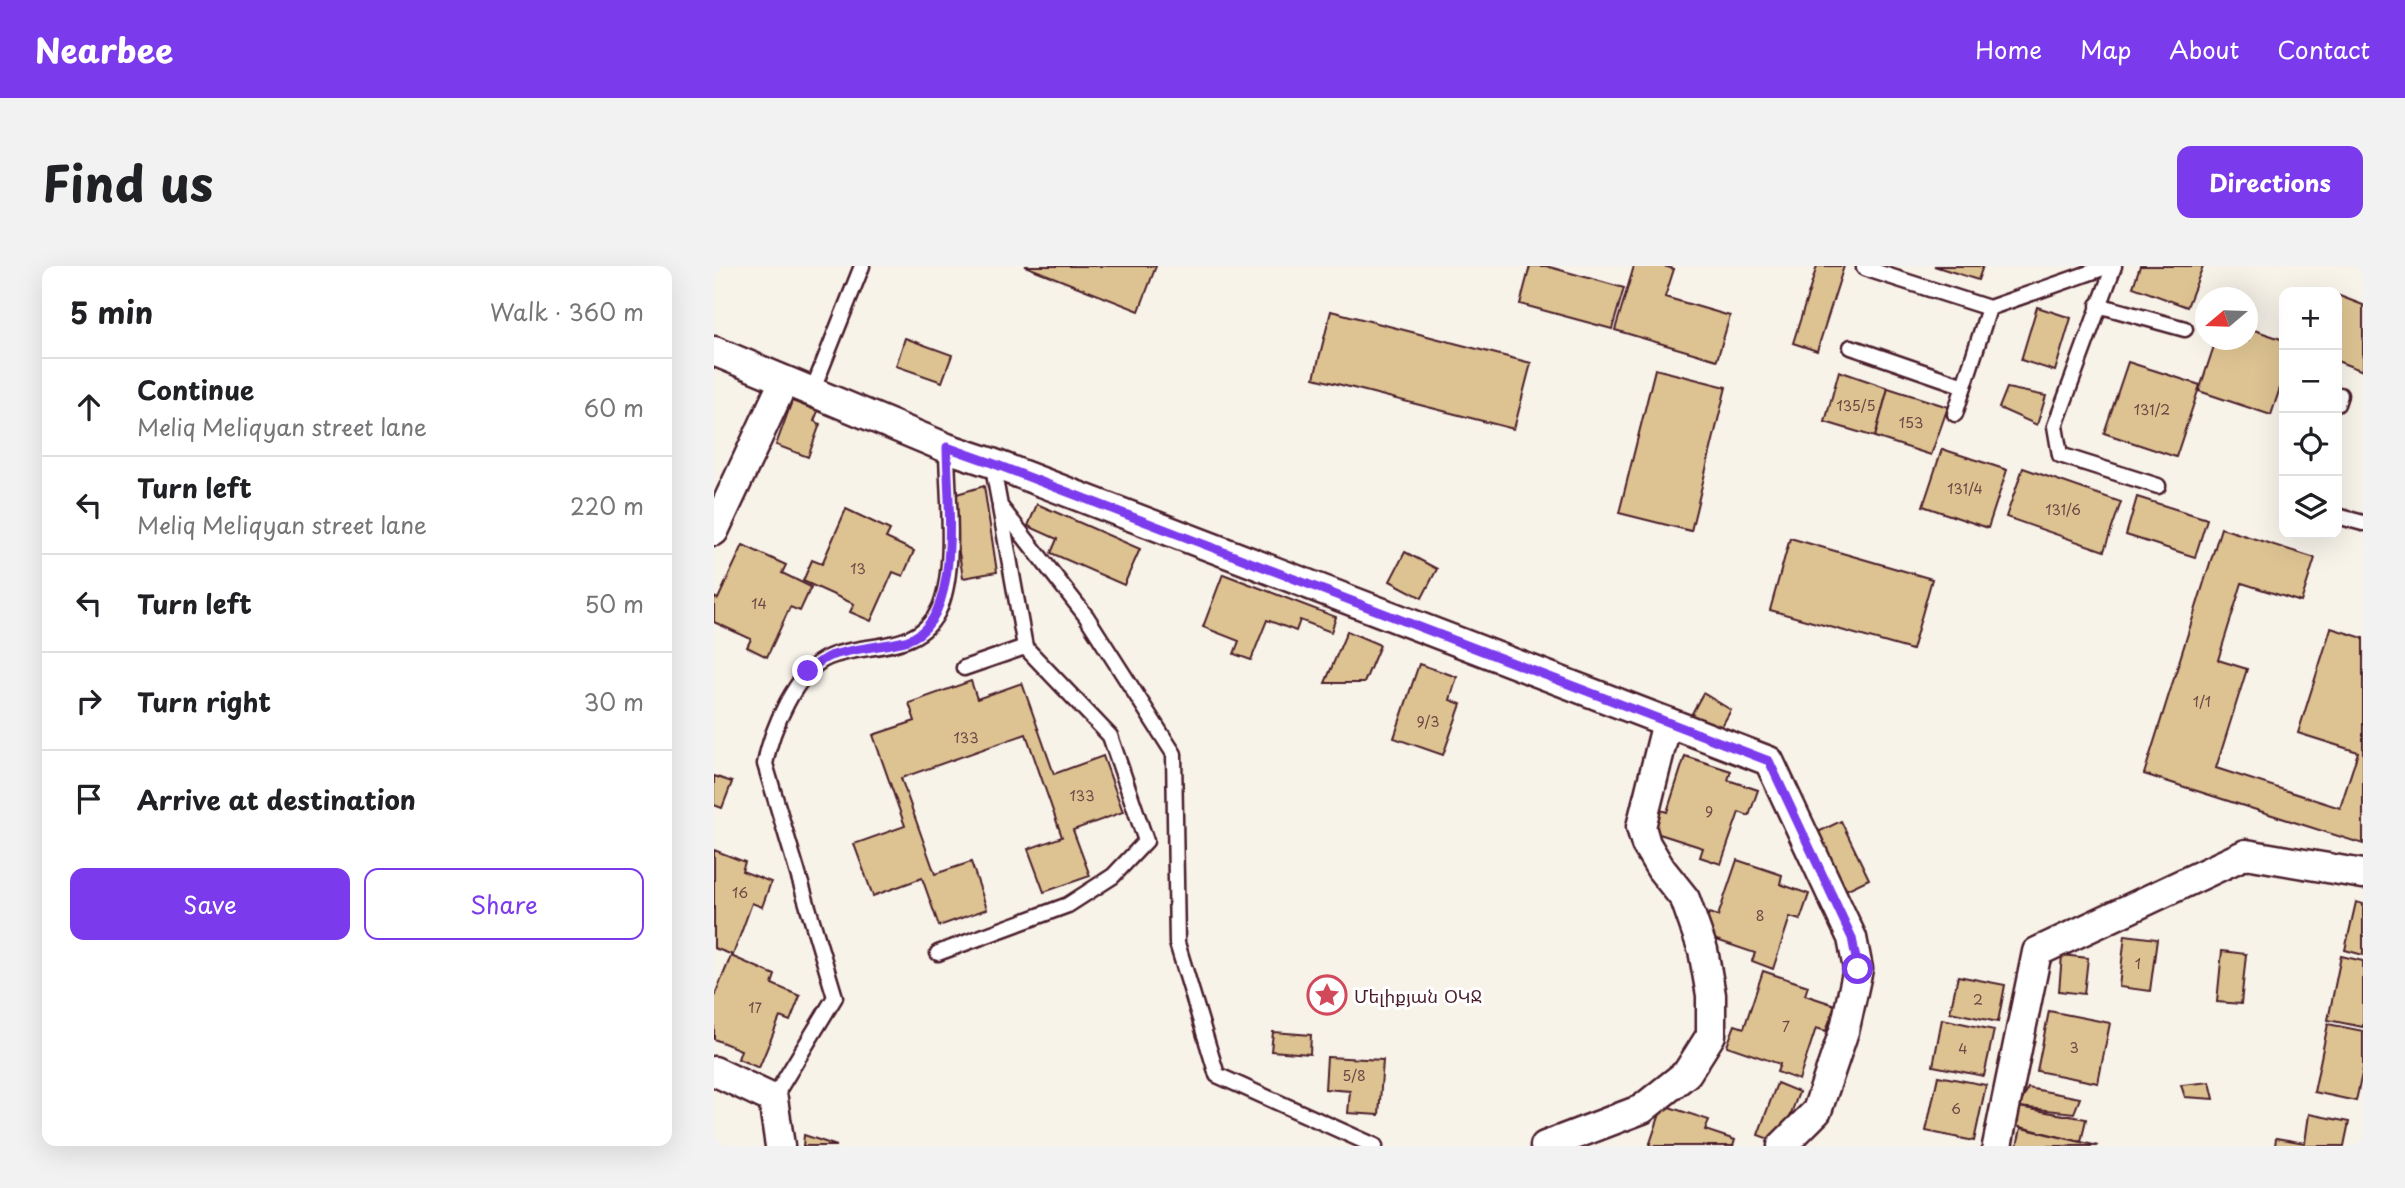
<!DOCTYPE html>
<html lang="en">
<head>
<meta charset="utf-8">
<style>
	:root { --surface:#fff; --page:#f2f2f2; --text:#202124; --muted:#757577; --line:#e0e0e0; --accent:#7c3aed }
	body { margin:0; font-family:"Playpen Sans","Noto Sans Armenian",sans-serif; background:var(--page); color:var(--text) }
	.controls { position:absolute; right:21px; top:21px; display:grid; overflow:hidden; border-radius:14px; box-shadow:0 7px 28px #0002 }
	.controls button { width:63px; height:63px; display:grid; place-items:center; padding:0; border:0; border-bottom:2px solid var(--line); background:var(--surface); color:var(--text); font:35px sans-serif }
	.compass { position:absolute; left:1481px; top:21px; width:63px; height:63px; border-radius:50%; background:var(--surface); box-shadow:0 7px 28px #0002; rotate:251deg }
	.stop { position:absolute; width:21px; height:21px; margin:-16px; border:5px solid #7c3aed; border-radius:50%; background:#fff }
	.stop.end { background:#7c3aed; border-color:#fff; box-shadow:0 2px 7px #0008 }
	.list { margin:0; padding:0; list-style:none }
	h2 { display:flex; justify-content:space-between; align-items:center; height:91px; margin:0; padding:0 28px; font-size:30px }
	h2 small { font-size:23px; font-weight:400; color:var(--muted) }
	.list li { display:grid; grid-template-columns:46px 1fr auto; gap:21px; align-items:center; box-sizing:border-box; height:98px; padding:0 28px; border-top:2px solid var(--line) }
	.list b { display:block; font-size:26px; white-space:nowrap }
	.list p { margin:0; font-size:23px; white-space:nowrap; color:var(--muted) }
	.list em { font-size:23px; font-style:normal; color:var(--muted) }
	.actions { display:flex; gap:14px; padding:21px 28px }
	.actions a { flex:1; padding:16px 0; border:2px solid var(--accent); border-radius:14px; text-align:center; font-size:24px; color:var(--accent) }
	.actions .main { background:var(--accent); color:#fff }
	.icon { flex:none; width:38px; height:38px; fill:none; stroke:currentColor; stroke-width:2; stroke-linecap:round; stroke-linejoin:round }
	.map { position:relative; flex:none; width:1649px; height:880px; overflow:hidden; border-radius:14px }
	header { display:flex; align-items:center; gap:42px; box-sizing:border-box; height:98px; padding:0 35px; background:var(--accent); color:#fff }
	header strong { font-size:33px }
	nav { display:flex; gap:38px; margin-inline-start:auto; font-size:24px }
	.intro { display:flex; align-items:center; justify-content:space-between; box-sizing:border-box; height:168px; padding:0 42px }
	h1 { margin:0; font-size:49px }
	.button { padding:18px 32px; border-radius:14px; background:var(--accent); color:#fff; font-size:24px; font-weight:700 }
	main { display:flex; gap:42px; padding:0 42px }
	aside { flex:1; background:var(--surface); border-radius:14px; box-shadow:0 7px 28px #0002 }
	.map>svg:first-child { display:block }
</style>
</head>
<body>
<header>
<strong>Nearbee</strong>
<nav><a>Home</a><a>Map</a><a>About</a><a>Contact</a></nav>
</header>
<div class="intro"><h1>Find us</h1><a class="button">Directions</a></div>
<main>
<aside>
<h2>5 min<small>Walk · 360 m</small></h2>
<ul class="list">
<li><svg class="icon" aria-label="ahead" viewBox="0 0 24 24"><path d="M12 20V5M6 11l6-6 6 6"/></svg><div><b>Continue</b><p>Meliq Meliqyan street lane</p></div><em>60 m</em></li>
<li><svg class="icon" aria-label="left" viewBox="0 0 24 24"><path d="M17 20v-9H6M10 6l-5 5 5 5"/></svg><div><b>Turn left</b><p>Meliq Meliqyan street lane</p></div><em>220 m</em></li>
<li><svg class="icon" aria-label="left" viewBox="0 0 24 24"><path d="M17 20v-9H6M10 6l-5 5 5 5"/></svg><div><b>Turn left</b></div><em>50 m</em></li>
<li><svg class="icon" aria-label="right" viewBox="0 0 24 24"><path d="M7 20v-9h11M14 6l5 5-5 5"/></svg><div><b>Turn right</b></div><em>30 m</em></li>
<li><svg class="icon" aria-label="arrive" viewBox="0 0 24 24"><path d="M6 21V4h12l-3 4 3 4H6"/></svg><div><b>Arrive at destination</b></div></li>
</ul>
<div class="actions"><a class="main">Save</a><a>Share</a></div>
</aside>
<div class="map">
<svg width="1649" height="880" viewBox="0 0 1649 880">
	<rect width="100%" height="100%" fill="#f8f3e9"/>
	<filter id="ink" filterUnits="userSpaceOnUse"><feTurbulence type="fractalNoise" baseFrequency=".0143" numOctaves="2"/><feDisplacementMap in="SourceGraphic" scale="14" xChannelSelector="R" yChannelSelector="G"/><feConvolveMatrix kernelMatrix="1 2 1 2 8 2 1 2 1" color-interpolation-filters="sRGB"/></filter>
	<g filter="url(#ink)">
		<!-- building -->
		<g fill="#ddc392" stroke="#4a1f2b" stroke-width="2">
			<polygon points="311,0 442,0 425,45"/>
			<polygon points="816,0 832,0 910,22 898,63 806,38"/>
			<polygon points="920,0 950,0 960,3 951,31 1016,50 1003,94 901,64"/>
			<polygon points="1103,0 1130,0 1103,85 1079,77"/>
			<polygon points="1220,0 1269,0 1264,14"/>
			<polygon points="1426,0 1489,0 1473,41 1419,21"/>
			<polygon points="1623,29 1649,39 1649,105 1623,95"/>
			<polygon points="1323,41 1357,52 1341,105 1307,94"/>
			<polygon points="617,45 817,97 800,163 600,112"/>
			<polygon points="1534,62 1570,74 1570,110 1557,149 1485,125 1502,74 1534,74"/>
			<polygon points="191,72 238,89 228,116 182,100"/>
			<polygon points="1414,96 1486,119 1462,191 1390,167"/>
			<polygon points="941,103 1012,121 977,265 905,247"/>
			<polygon points="1125,105 1174,122 1161,171 1111,156"/>
			<polygon points="1174,122 1234,141 1217,189 1161,171"/>
			<polygon points="1293,122 1332,130 1323,159 1285,142"/>
			<polygon points="78,135 104,145 100,155 106,158 94,191 62,179"/>
			<polygon points="1228,183 1293,204 1274,262 1209,240"/>
			<polygon points="1309,202 1407,236 1390,285 1292,251"/>
			<polygon points="270,220 283,306 249,312 236,230"/>
			<polygon points="1423,231 1493,253 1481,291 1412,269"/>
			<polygon points="323,238 426,283 410,319 337,287 343,273 314,260"/>
			<polygon points="132,243 176,264 172,272 200,285 189,310 179,306 157,355 136,346 140,338 89,315 98,294 108,298"/>
			<polygon points="1507,262 1601,292 1587,336 1528,317 1504,394 1533,403 1502,502 1626,542 1644,486 1584,467 1617,362 1649,372 1649,578 1430,508"/>
			<polygon points="1076,272 1218,313 1198,384 1056,344"/>
			<polygon points="29,279 72,299 68,307 97,321 86,345 76,341 53,391 33,381 37,373 0,356 0,331 4,333"/>
			<polygon points="691,286 723,303 708,332 676,315"/>
			<polygon points="509,308 622,351 617,366 586,354 582,365 553,354 537,394 520,388 525,375 489,361"/>
			<polygon points="633,365 666,379 650,417 611,417"/>
			<polygon points="705,398 743,411 736,434 747,438 729,489 680,472"/>
			<polygon points="257,415 263,433 308,417 340,508 389,490 409,546 359,564 376,610 330,626 314,583 348,571 312,468 187,512 221,608 257,596 273,643 225,660 208,612 159,630 140,578 191,560 159,469 201,455 195,437"/>
			<polygon points="989,427 1017,444 1004,467 976,451"/>
			<polygon points="971,490 1017,505 1014,514 1044,524 1035,550 1025,546 1007,598 986,591 989,582 936,565 943,543 953,546"/>
			<polygon points="0,510 18,516 8,542 0,539"/>
			<polygon points="1127,555 1155,613 1132,624 1104,566"/>
			<polygon points="0,584 31,596 28,605 57,616 48,641 38,637 19,689 0,682"/>
			<polygon points="1023,594 1068,609 1066,618 1095,628 1086,654 1076,651 1059,703 1038,695 1041,687 988,669 995,647 1004,650"/>
			<polygon points="1642,636 1649,638 1649,689 1631,684"/>
			<polygon points="1411,669 1443,673 1436,725 1405,721"/>
			<polygon points="1508,685 1532,688 1527,738 1503,736"/>
			<polygon points="1348,689 1374,692 1370,728 1345,725"/>
			<polygon points="17,690 61,709 58,718 86,730 76,755 66,751 45,802 24,793 27,784 0,773 0,731"/>
			<polygon points="1627,690 1649,695 1649,761 1614,754"/>
			<polygon points="1049,705 1094,720 1091,729 1121,739 1112,765 1102,762 1085,814 1063,806 1066,798 1013,780 1021,759 1030,762"/>
			<polygon points="1244,710 1291,719 1284,756 1236,746"/>
			<polygon points="1335,745 1396,757 1384,817 1323,805"/>
			<polygon points="1228,753 1280,764 1270,810 1219,800"/>
			<polygon points="1614,758 1649,765 1649,803 1642,835 1600,826"/>
			<polygon points="559,766 597,769 596,788 557,785"/>
			<polygon points="613,791 669,794 665,849 634,847 636,825 611,823"/>
			<polygon points="1224,810 1272,819 1260,875 1212,865"/>
			<polygon points="1496,816 1500,833 1471,831 1467,819"/>
			<polygon points="1063,817 1085,826 1066,877 1044,869"/>
			<polygon points="1314,822 1366,832 1360,847 1305,841"/>
			<polygon points="949,839 995,854 991,864 1021,874 1019,880 935,880"/>
			<polygon points="1305,841 1372,853 1367,876 1302,860"/>
			<polygon points="1595,848 1635,856 1630,880 1561,880 1562,872 1591,877"/>
			<polygon points="1307,862 1367,876 1384,880 1303,880"/>
			<polygon points="90,869 123,880 89,880"/>
		</g>
		<g fill="none" stroke-linecap="round" stroke-linejoin="round">
			<!-- service casing -->
			<g stroke="#4a1f2b" stroke-width="19">
				<g id="service">
					<polyline points="1400,0 1341,160 1346,189 1444,220"/>
					<polyline points="1150,2 1275,42 1395,0"/>
					<polyline points="1384,39 1471,63"/>
					<polyline points="1137,81 1250,120"/>
					<polyline points="98,126 148,0"/>
					<polyline points="1623,138 1626,129"/>
					<polyline points="1241,148 1275,42"/>
					<polyline points="278,197 286,240 372,350 460,488 463,677 503,809 661,880"/>
					<polyline points="1623,250 1649,257"/>
					<polyline points="250,402 311,381 286,242"/>
					<polyline points="224,687 354,639 399,610 432,575 396,470 311,381"/>
					<path d="M59 833 121 731 51 498C57 465 82 404 115 391 154 375 206 389 226 341 243 299 233 228 233 182"/>
				</g>
			</g>
			<!-- minor casing -->
			<g stroke="#4a1f2b" stroke-width="33">
				<g id="minor">
					<polyline points="0,85 233,182 278,197 1055,495 1138,672 1144,703 1131,762 1103,845 1068,880"/>
					<polyline points="0,265 70,115"/>
					<polyline points="0,805 59,833 66,880"/>
					<polyline points="831,880 928,843 973,807 997,769 997,729 989,684 971,633 947,603 932,578 927,561 953,456"/>
					<polyline points="1283,880 1323,686 1532,588 1649,608"/>
				</g>
			</g>
			<!-- service -->
			<use href="#service" stroke="#fff" stroke-width="14"/>
			<!-- minor -->
			<use href="#minor" stroke="#fff" stroke-width="28"/>
		</g>
	</g>
	<g fill="none" stroke-linecap="round" stroke-linejoin="round" filter="url(#ink)">
		<!-- route -->
		<path stroke="#7c3aed" stroke-width="9" d="M94 405C101 400 108 393 116 390 140 382 166 381 191 375 251 358 233 230 233 181L278 197 1055 495 1138 672 1144 703"/>
	</g>
	<!-- icons -->
	<defs>
		<g id="sight-ring" transform="scale(2.0125)"><circle r="9.5" fill="#fff" stroke="#d1495b" stroke-width="1.5"/><path d="M0-6L1.8-2.2L6-1.7L2.9 1.2L3.7 5.4L0 3.3L-3.7 5.4L-2.9 1.2L-6-1.7L-1.8-2.2Z" fill="#d1495b"/></g>
	</defs>
	<g fill-rule="evenodd">
		<use href="#sight-ring" x="613" y="729"/>
	</g>
	<g text-anchor="middle" dominant-baseline="central" stroke-width="6" stroke-linejoin="round" paint-order="stroke">
		<!-- number labels -->
		<g font-size="14" fill="#6f4845">
			<text x="1142" y="139">135/5</text>
			<text x="1438" y="143">131/2</text>
			<text x="1197" y="156">153</text>
			<text x="1251" y="222">131/4</text>
			<text x="1349" y="243">131/6</text>
			<text x="144" y="302">13</text>
			<text x="45" y="337">14</text>
			<text x="1488" y="435">1/1</text>
			<text x="714" y="455">9/3</text>
			<text x="252" y="471">133</text>
			<text x="368" y="529">133</text>
			<text x="995" y="545">9</text>
			<text x="26" y="626">16</text>
			<text x="1046" y="649">8</text>
			<text x="1424" y="697">1</text>
			<text x="1264" y="733">2</text>
			<text x="41" y="741">17</text>
			<text x="1072" y="760">7</text>
			<text x="1360" y="781">3</text>
			<text x="1249" y="782">4</text>
			<text x="640" y="809">5/8</text>
			<text x="1242" y="842">6</text>
		</g>
		<!-- poi labels -->
		<g font-size="18" fill="#4a1f2b" stroke="#fff" text-anchor="start">
			<text x="640" y="729">Մելիքյան ՕԿՋ</text>
		</g>
	</g>
</svg>
<div class="controls">
<button>+</button>
<button>−</button>
<button><svg class="icon" aria-label="locate" viewBox="0 0 24 24"><circle cx="12" cy="12" r="6"/><path d="M12 2v4M12 18v4M2 12h4M18 12h4"/></svg></button>
<button><svg class="icon" aria-label="layers" viewBox="0 0 24 24"><path d="M12 4l9 5-9 5-9-5zM3 14l9 5 9-5"/></svg></button>
</div>
<svg class="compass" viewBox="-18 -18 36 36"><path d="M0-13l5 13h-10z" fill="#e53935"/><path d="M0 13l5-13h-10z" fill="#757577"/></svg>
<div class="stop" style="left:1144px;top:703px"></div>
<div class="stop end" style="left:94px;top:405px"></div>
</div>
</main>
</body>
</html>
